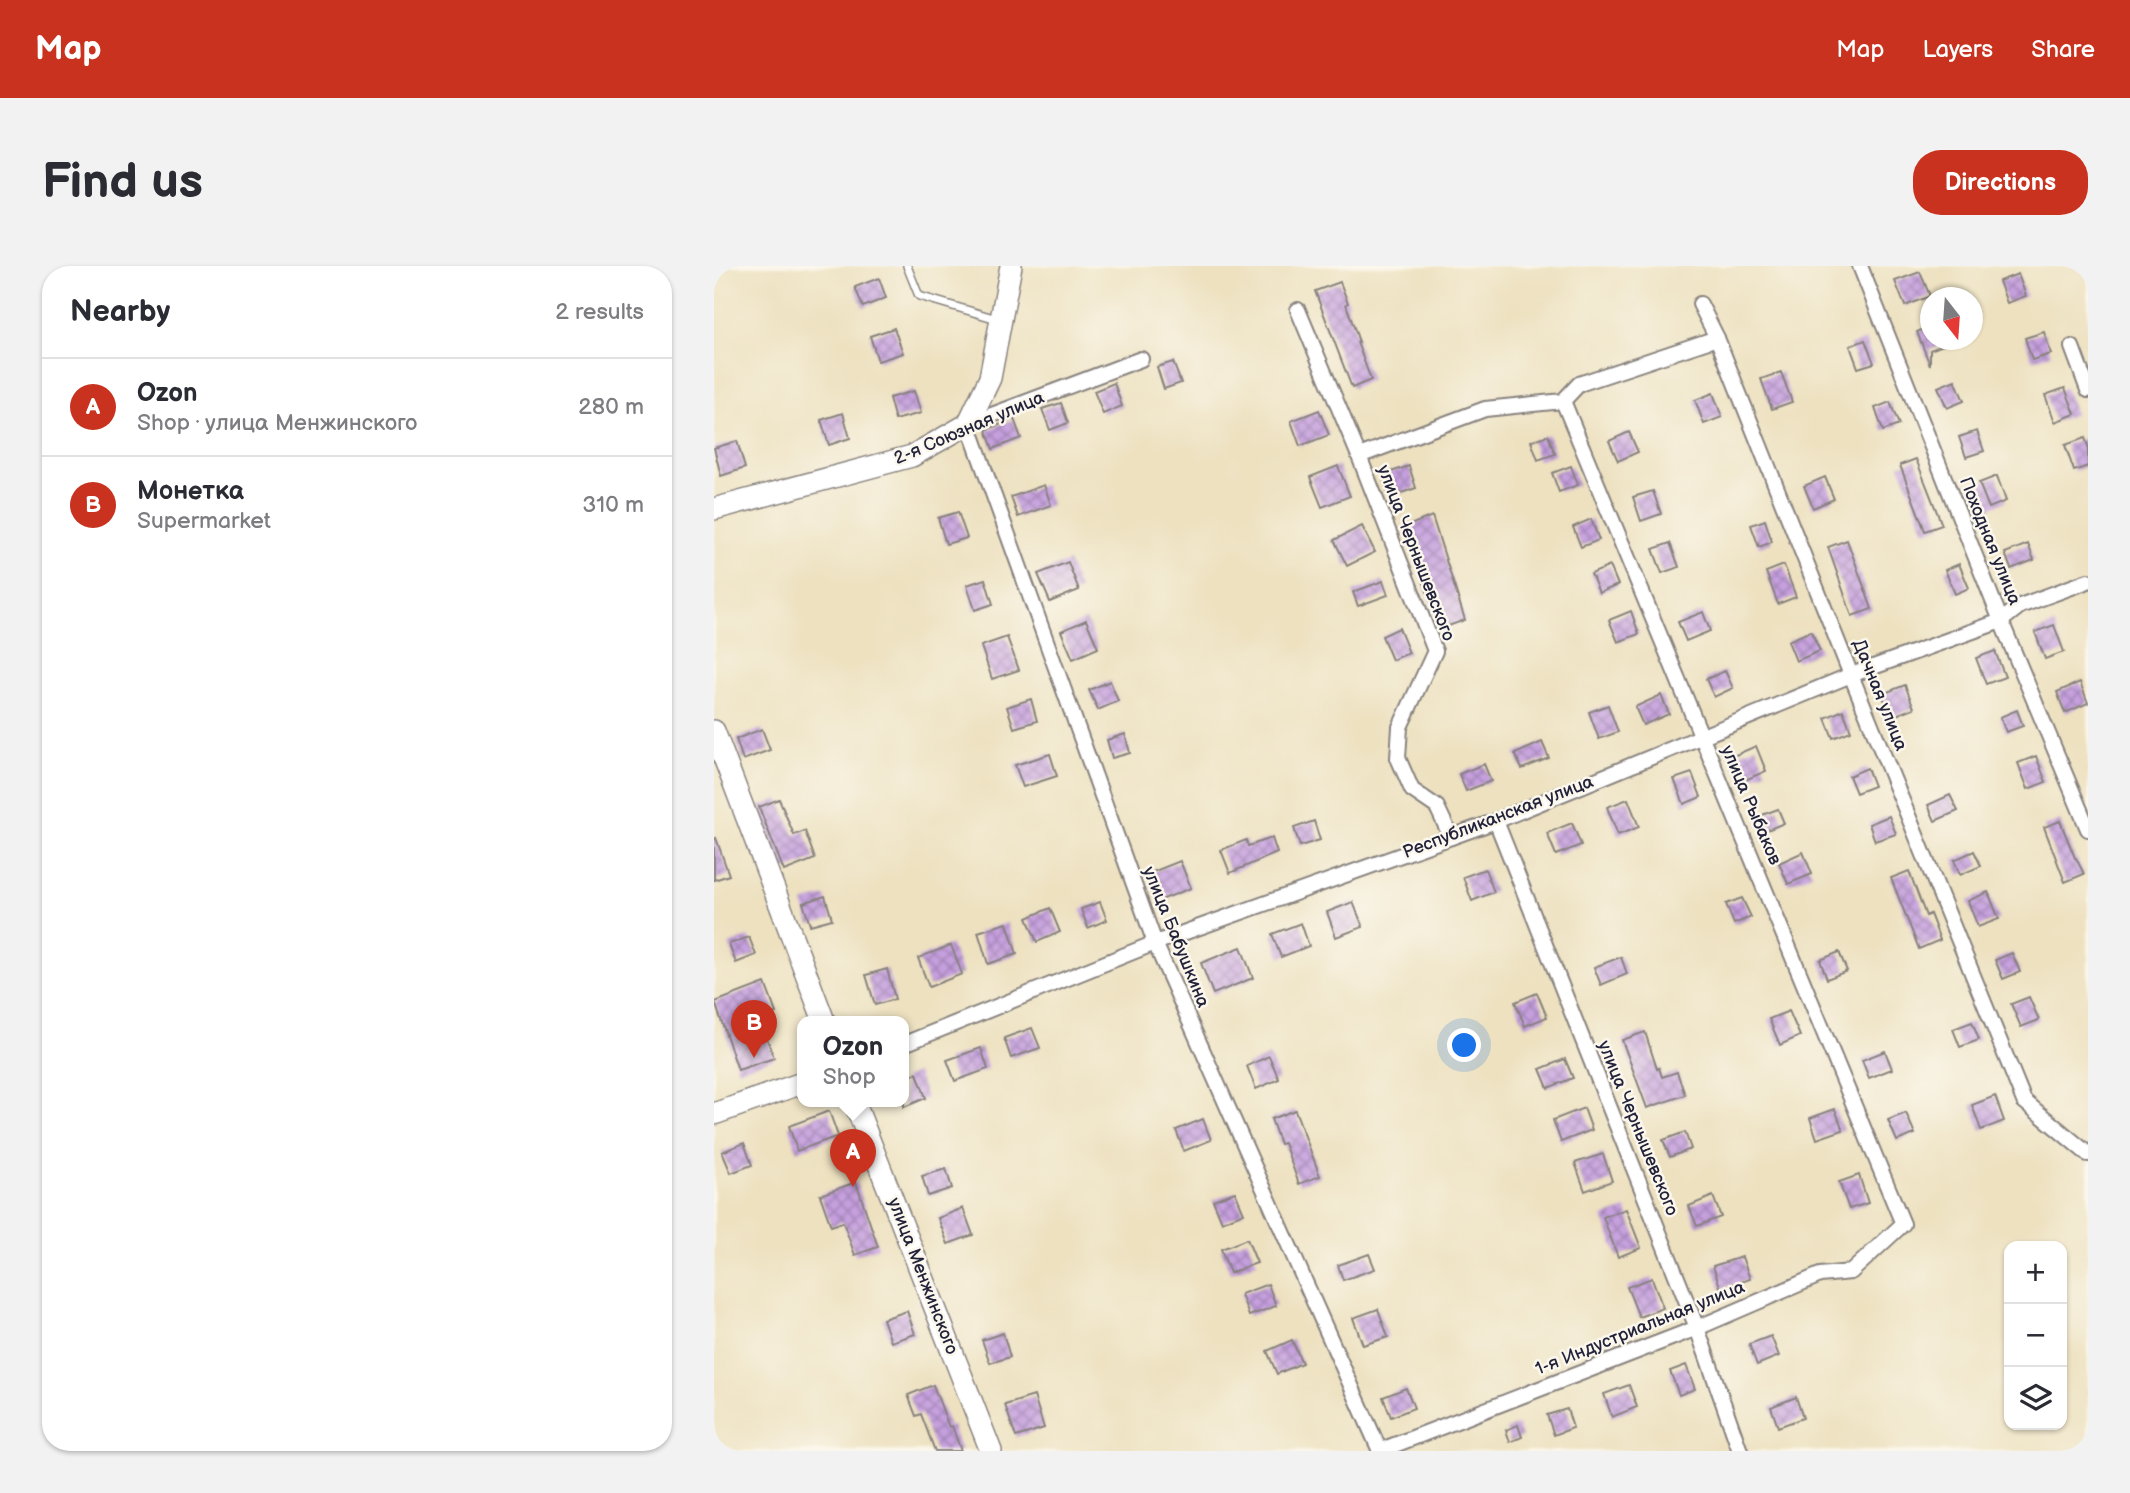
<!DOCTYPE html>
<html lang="en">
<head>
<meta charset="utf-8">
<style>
	:root { --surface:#fff; --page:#f2f2f3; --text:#2b2b33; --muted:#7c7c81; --line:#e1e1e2; --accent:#c8321e }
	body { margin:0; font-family:"Balsamiq Sans",sans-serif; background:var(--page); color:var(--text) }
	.controls { position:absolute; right:21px; bottom:21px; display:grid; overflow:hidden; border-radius:14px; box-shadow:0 2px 5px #0004 }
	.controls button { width:63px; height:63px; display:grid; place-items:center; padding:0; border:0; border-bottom:2px solid var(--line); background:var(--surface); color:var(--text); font:35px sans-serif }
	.compass { position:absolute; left:1206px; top:21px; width:63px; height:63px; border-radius:50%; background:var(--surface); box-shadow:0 2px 5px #0004; rotate:163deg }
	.you { position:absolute; left:751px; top:780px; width:24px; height:24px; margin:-18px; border:5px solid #fff; border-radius:50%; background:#1a73e8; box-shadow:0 0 0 10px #1a73e833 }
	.badge { display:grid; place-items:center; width:46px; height:46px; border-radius:50%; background:var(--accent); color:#fff; font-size:23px; font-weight:700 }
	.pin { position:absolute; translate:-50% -58px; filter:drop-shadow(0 2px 4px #0008) }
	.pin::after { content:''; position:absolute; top:37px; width:24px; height:21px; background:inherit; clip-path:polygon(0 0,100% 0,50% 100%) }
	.popup { position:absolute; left:83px; top:750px; width:112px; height:91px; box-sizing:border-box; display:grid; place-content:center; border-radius:14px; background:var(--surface); filter:drop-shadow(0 2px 5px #0005); font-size:23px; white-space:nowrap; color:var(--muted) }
	.popup b { font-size:26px; color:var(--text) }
	.popup::after { content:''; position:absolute; left:50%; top:100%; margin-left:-14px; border:14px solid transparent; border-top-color:var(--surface) }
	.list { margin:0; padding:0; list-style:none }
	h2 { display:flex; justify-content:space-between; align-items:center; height:91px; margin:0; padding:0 28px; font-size:30px }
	h2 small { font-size:23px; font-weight:400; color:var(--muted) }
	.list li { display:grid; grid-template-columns:46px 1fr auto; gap:21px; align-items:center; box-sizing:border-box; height:98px; padding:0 28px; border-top:2px solid var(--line) }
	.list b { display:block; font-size:26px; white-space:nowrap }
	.list p { margin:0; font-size:23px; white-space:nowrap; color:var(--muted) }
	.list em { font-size:23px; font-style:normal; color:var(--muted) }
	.icon { flex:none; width:38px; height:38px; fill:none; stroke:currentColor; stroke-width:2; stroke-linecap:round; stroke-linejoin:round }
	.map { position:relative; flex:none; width:1374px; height:1185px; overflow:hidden; border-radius:28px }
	header { display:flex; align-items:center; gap:42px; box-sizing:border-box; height:98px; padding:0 35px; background:var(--accent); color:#fff }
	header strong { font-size:33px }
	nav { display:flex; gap:38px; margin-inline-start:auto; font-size:24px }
	.intro { display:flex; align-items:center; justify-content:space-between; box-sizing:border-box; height:168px; padding:0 42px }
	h1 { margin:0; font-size:49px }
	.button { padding:18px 32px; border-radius:28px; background:var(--accent); color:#fff; font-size:24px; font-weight:700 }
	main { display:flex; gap:42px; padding:0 42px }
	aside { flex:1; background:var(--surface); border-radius:28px; box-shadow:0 2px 5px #0004 }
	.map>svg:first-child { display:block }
</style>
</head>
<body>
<header>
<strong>Map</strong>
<nav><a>Map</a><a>Layers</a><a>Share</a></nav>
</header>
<div class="intro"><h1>Find us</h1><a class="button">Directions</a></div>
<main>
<aside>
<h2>Nearby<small>2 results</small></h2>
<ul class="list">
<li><span class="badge">A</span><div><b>Ozon</b><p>Shop · улица Менжинского</p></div><em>280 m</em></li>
<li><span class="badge">B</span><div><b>Монетка</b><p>Supermarket</p></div><em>310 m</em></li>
</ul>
</aside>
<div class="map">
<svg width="1374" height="1185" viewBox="0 0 1374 1185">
	<defs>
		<pattern id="building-cross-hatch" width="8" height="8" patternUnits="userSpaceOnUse" patternTransform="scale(1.75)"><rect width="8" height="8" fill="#c6a0de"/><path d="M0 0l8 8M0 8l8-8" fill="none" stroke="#a082b5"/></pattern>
	</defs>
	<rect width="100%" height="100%" fill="#fbf7ec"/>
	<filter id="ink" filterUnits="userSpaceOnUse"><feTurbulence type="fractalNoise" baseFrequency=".0143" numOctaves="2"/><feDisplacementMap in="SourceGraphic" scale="14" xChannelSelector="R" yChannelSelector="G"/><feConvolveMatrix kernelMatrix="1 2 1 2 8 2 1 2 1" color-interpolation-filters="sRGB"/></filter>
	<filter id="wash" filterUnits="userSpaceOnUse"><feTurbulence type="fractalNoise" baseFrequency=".00686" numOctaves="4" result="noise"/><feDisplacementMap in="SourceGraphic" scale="28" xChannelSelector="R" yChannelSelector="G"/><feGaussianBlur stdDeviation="1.57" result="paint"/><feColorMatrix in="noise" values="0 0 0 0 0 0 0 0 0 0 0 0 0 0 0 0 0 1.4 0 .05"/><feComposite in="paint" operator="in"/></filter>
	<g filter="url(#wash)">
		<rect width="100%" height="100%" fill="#ede1c0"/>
		<g id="blocks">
			<!-- building -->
			<g fill="url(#building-cross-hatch)">
				<polygon points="1206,6 1216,30 1191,40 1181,15"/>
				<polygon points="1304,8 1312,30 1293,37 1285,15"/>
				<polygon points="165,12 172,32 149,41 141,21"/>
				<polygon points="626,16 634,37 632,38 645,76 643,76 657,114 638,122 601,25"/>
				<polygon points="1216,60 1216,74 1242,74 1216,84 1216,99 1203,66"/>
				<polygon points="180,62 189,87 164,95 156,70"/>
				<polygon points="1330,66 1337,88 1318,94 1311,72"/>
				<polygon points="1151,74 1160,97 1144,102 1136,80"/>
				<polygon points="459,96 467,117 450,123 443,101"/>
				<polygon points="1067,106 1078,136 1058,143 1047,113"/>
				<polygon points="1241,114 1250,135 1233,142 1224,121"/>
				<polygon points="400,117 408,140 389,148 380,125"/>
				<polygon points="1351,122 1361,148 1341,156 1331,129"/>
				<polygon points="200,125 207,147 181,154 175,132"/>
				<polygon points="999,127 1008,151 990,158 981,134"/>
				<polygon points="1176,136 1185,159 1169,165 1161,142"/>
				<polygon points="347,137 354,157 336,164 328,143"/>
				<polygon points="605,144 615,169 586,180 577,155"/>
				<polygon points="129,147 136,172 115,179 107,154"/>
				<polygon points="300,153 307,172 279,183 272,164"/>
				<polygon points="1263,165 1270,185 1252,191 1245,171"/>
				<polygon points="915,166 924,186 904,195 895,175"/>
				<polygon points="834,169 841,188 824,194 817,175"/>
				<polygon points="1371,172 1374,180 1374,200 1360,205 1351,179"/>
				<polygon points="23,175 31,202 7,210 0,182"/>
				<polygon points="1202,193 1228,259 1211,265 1186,199"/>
				<polygon points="624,200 636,230 608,241 596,211"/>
				<polygon points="695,200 702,222 675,231 668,209"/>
				<polygon points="857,200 864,219 845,226 838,207"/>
				<polygon points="1283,210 1292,235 1275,242 1265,217"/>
				<polygon points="1111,211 1120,233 1099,242 1090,220"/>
				<polygon points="330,219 337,239 304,251 297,231"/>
				<polygon points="939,225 947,248 927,255 919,231"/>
				<polygon points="244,246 253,272 232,278 224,252"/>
				<polygon points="718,250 751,354 726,363 691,261"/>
				<polygon points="877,253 885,274 867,281 859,261"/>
				<polygon points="1051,254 1058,276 1045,281 1037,259"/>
				<polygon points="648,260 661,286 633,300 620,274"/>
				<polygon points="1133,274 1158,343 1138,350 1114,281"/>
				<polygon points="956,277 965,301 948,307 939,283"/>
				<polygon points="1314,278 1320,294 1297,303 1291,287"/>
				<polygon points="354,296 365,324 336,336 324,308"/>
				<polygon points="1245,298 1255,322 1241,328 1231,304"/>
				<polygon points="1070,299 1082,331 1064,338 1052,306"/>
				<polygon points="896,300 904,319 885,327 877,308"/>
				<polygon points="271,313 279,338 261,344 253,319"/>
				<polygon points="669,315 674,329 644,340 639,326"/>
				<polygon points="917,345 925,368 904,376 895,354"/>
				<polygon points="989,346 996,365 972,375 964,356"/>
				<polygon points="372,354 384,382 359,393 347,365"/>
				<polygon points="1340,359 1350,386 1331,393 1321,366"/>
				<polygon points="685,362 695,387 678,394 668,370"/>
				<polygon points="1097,365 1106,385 1082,395 1074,375"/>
				<polygon points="293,371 305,404 278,413 267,380"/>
				<polygon points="1281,385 1291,411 1272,418 1262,392"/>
				<polygon points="1011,405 1019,422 1000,431 992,413"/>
				<polygon points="396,415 404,435 384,444 375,424"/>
				<polygon points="1366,416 1374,437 1351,447 1343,426"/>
				<polygon points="1191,419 1200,442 1177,451 1168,428"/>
				<polygon points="947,429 955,448 929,459 921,441"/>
				<polygon points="317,433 323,455 300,462 293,441"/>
				<polygon points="894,439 904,466 885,473 875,446"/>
				<polygon points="1129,444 1137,465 1119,472 1111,452"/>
				<polygon points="1303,444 1309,460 1292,466 1286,451"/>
				<polygon points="48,463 56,484 29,494 22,473"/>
				<polygon points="411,468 416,487 398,492 393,474"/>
				<polygon points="828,476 835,492 808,503 801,488"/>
				<polygon points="1042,480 1052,505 1029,515 1019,490"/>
				<polygon points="336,488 343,510 309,521 301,499"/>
				<polygon points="1322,490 1332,516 1314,523 1304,497"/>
				<polygon points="770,498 777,515 752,525 745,508"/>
				<polygon points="1153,502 1160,520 1142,527 1135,510"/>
				<polygon points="978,507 987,531 970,538 960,513"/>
				<polygon points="1236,529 1244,545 1221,555 1214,539"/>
				<polygon points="65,533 80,569 91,565 101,593 70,605 45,541"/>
				<polygon points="914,533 925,561 904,569 893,541"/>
				<polygon points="1064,543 1070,557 1051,565 1045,550"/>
				<polygon points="1175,550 1182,568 1161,575 1155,558"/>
				<polygon points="600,555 606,574 586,580 580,562"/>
				<polygon points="1346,555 1361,592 1362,592 1370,608 1351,616 1330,561"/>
				<polygon points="858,557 867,579 842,589 833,567"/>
				<polygon points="2,572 15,609 0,614 0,573"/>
				<polygon points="558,572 563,587 516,607 507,584 532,574 534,580"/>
				<polygon points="1260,585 1267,600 1246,609 1240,594"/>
				<polygon points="1089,586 1098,608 1074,618 1065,597"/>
				<polygon points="466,595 477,622 447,634 436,607"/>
				<polygon points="771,603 780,626 758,635 749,611"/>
				<polygon points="1195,605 1212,650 1216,648 1226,674 1205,683 1177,612"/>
				<polygon points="1274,626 1285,653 1264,661 1254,635"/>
				<polygon points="111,630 118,653 96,659 89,637"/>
				<polygon points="1028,632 1037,651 1020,658 1012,638"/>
				<polygon points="386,636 393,654 374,662 367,643"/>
				<polygon points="639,636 649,661 622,671 613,646"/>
				<polygon points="336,642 346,666 323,676 313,652"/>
				<polygon points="293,657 303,688 274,698 264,666"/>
				<polygon points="587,657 595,680 567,691 558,668"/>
				<polygon points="35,671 42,689 22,697 15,678"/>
				<polygon points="237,679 248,708 215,721 204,692"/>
				<polygon points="527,681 539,712 499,728 487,697"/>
				<polygon points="1125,686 1133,705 1113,713 1106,694"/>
				<polygon points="1298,687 1306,706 1289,713 1281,694"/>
				<polygon points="907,691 913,708 887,719 880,701"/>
				<polygon points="173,703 181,733 161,739 152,709"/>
				<polygon points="51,717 62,747 46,753 60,792 24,804 1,736"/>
				<polygon points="823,727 833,751 811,760 801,736"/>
				<polygon points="1315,731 1325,754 1307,761 1297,738"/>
				<polygon points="1075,745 1086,770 1066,779 1055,753"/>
				<polygon points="1258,756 1265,774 1246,781 1239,763"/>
				<polygon points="318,762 326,782 297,792 290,772"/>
				<polygon points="931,766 943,803 945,802 948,811 963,806 971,829 933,842 908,774"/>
				<polygon points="267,782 274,803 241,815 233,794"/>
				<polygon points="1171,785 1178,803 1155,812 1148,794"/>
				<polygon points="555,790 565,813 542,823 533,800"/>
				<polygon points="851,793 859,812 834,822 826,803"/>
				<polygon points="203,807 212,832 190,841 190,812"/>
				<polygon points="1281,830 1290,855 1267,864 1258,839"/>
				<polygon points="870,842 878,864 847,876 839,854"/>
				<polygon points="1121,843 1129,864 1103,873 1096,852"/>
				<polygon points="581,844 606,910 585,918 570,877 566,878 557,853"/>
				<polygon points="115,845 124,870 83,885 75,860"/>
				<polygon points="1192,847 1201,868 1183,875 1174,854"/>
				<polygon points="489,853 497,874 470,885 462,864"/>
				<polygon points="971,866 977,883 956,891 949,874"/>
				<polygon points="30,877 38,899 17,907 8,886"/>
				<polygon points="889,888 898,915 871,925 861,897"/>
				<polygon points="232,903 238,922 214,930 208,910"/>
				<polygon points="1145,909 1154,937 1135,943 1125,916"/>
				<polygon points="142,916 164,981 141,989 129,956 117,960 106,929"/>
				<polygon points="521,926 530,947 508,956 499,934"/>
				<polygon points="999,930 1007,951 983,960 975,940"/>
				<polygon points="249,942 259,969 234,978 224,952"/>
				<polygon points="912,943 927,982 904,991 889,951"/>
				<polygon points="533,973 543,997 516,1007 507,983"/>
				<polygon points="655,988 661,1003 629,1014 624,999"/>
				<polygon points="1028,991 1036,1013 1007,1023 999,1000"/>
				<polygon points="938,1012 949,1042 925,1051 913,1021"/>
				<polygon points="554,1018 562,1040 535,1050 527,1028"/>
				<polygon points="664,1043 674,1071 649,1079 639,1052"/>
				<polygon points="193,1045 201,1068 177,1076 169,1053"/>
				<polygon points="289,1067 296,1091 276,1097 268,1074"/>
				<polygon points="1057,1070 1065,1090 1043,1099 1035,1078"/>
				<polygon points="578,1074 588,1097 563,1108 553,1085"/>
				<polygon points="972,1099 981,1123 965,1129 956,1105"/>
				<polygon points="219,1119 235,1161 238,1160 247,1185 221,1185 207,1148 202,1150 194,1129"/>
				<polygon points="915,1119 923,1141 898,1151 890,1128"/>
				<polygon points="692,1122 700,1142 677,1151 669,1131"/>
				<polygon points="320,1130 330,1162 302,1171 291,1139"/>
				<polygon points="1082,1131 1089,1152 1064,1161 1057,1141"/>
				<polygon points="853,1143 859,1162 840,1169 833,1149"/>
				<polygon points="804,1159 808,1171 796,1176 792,1164"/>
			</g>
		</g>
	</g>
	<g filter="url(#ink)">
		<use href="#blocks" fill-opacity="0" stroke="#88827e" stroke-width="2"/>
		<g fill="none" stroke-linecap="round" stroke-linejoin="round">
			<!-- lane casing -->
			<g stroke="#88827e" stroke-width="10">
				<polyline id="lane" points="193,0 205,30 283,53"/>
			</g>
			<!-- street casing -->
			<g stroke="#88827e" stroke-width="18">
				<g id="street">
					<polyline points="1146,0 1287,355 1374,563"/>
					<polyline points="986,38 1003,72 1137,409 1310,835 1374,888"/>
					<polyline points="584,44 645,190 721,385 686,461 684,492 698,524 723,541 737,571"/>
					<polyline points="1358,81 1374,124"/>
					<polyline points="427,93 254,158 441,677 666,1185"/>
					<polyline points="645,190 771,143 849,135 865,118 1003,72"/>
					<polyline points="782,555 983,1062 1026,1185"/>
					<polyline points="190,778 441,677 782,555 1137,409 1287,355 1306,340 1374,315"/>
					<polyline points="665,1185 983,1062 1106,1009 1137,1006 1189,958 849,135"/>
				</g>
			</g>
			<!-- secondary casing -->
			<g stroke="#88827e" stroke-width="24">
				<g id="secondary">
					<polyline points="0,243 198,190 254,158 276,112 297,0"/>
					<polyline points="0,465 110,755"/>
					<polyline points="140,835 277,1185"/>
					<polyline points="0,848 88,817"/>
				</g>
			</g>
			<!-- lane -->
			<use href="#lane" stroke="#fff" stroke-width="7"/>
			<!-- street -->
			<use href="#street" stroke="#fff" stroke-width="14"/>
			<!-- secondary -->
			<use href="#secondary" stroke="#fff" stroke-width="21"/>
		</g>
	</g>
	<g text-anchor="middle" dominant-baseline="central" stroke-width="5" stroke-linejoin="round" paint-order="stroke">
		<!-- street labels -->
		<g font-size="18" fill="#22223b" stroke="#fbf7ec">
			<text transform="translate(255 162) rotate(-23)">2-я Союзная улица</text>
			<text transform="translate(1276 275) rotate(68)">Походная улица</text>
			<text transform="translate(702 287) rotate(69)">улица Чернышевского</text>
			<text transform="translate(1166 429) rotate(68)">Дачная улица</text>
			<text transform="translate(1037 539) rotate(67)">улица Рыбаков</text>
			<text transform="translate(784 551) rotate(-21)">Республиканская улица</text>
			<text transform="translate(462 671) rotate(68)">улица Бабушкина</text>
			<text transform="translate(924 862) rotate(68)">улица Чернышевского</text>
			<text transform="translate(209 1010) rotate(69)">улица Менжинского</text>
			<text transform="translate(926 1062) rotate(-22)">1-я Индустриальная улица</text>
		</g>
	</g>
</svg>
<div class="controls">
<button>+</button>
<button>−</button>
<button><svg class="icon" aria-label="layers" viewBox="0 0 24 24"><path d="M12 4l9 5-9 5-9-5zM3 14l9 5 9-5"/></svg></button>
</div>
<svg class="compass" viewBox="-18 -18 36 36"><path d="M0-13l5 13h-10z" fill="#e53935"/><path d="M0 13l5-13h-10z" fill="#7c7c81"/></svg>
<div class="you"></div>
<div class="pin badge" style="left:139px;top:921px">A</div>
<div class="popup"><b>Ozon</b>Shop</div>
<div class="pin badge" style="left:40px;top:792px">B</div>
</div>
</main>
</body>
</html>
